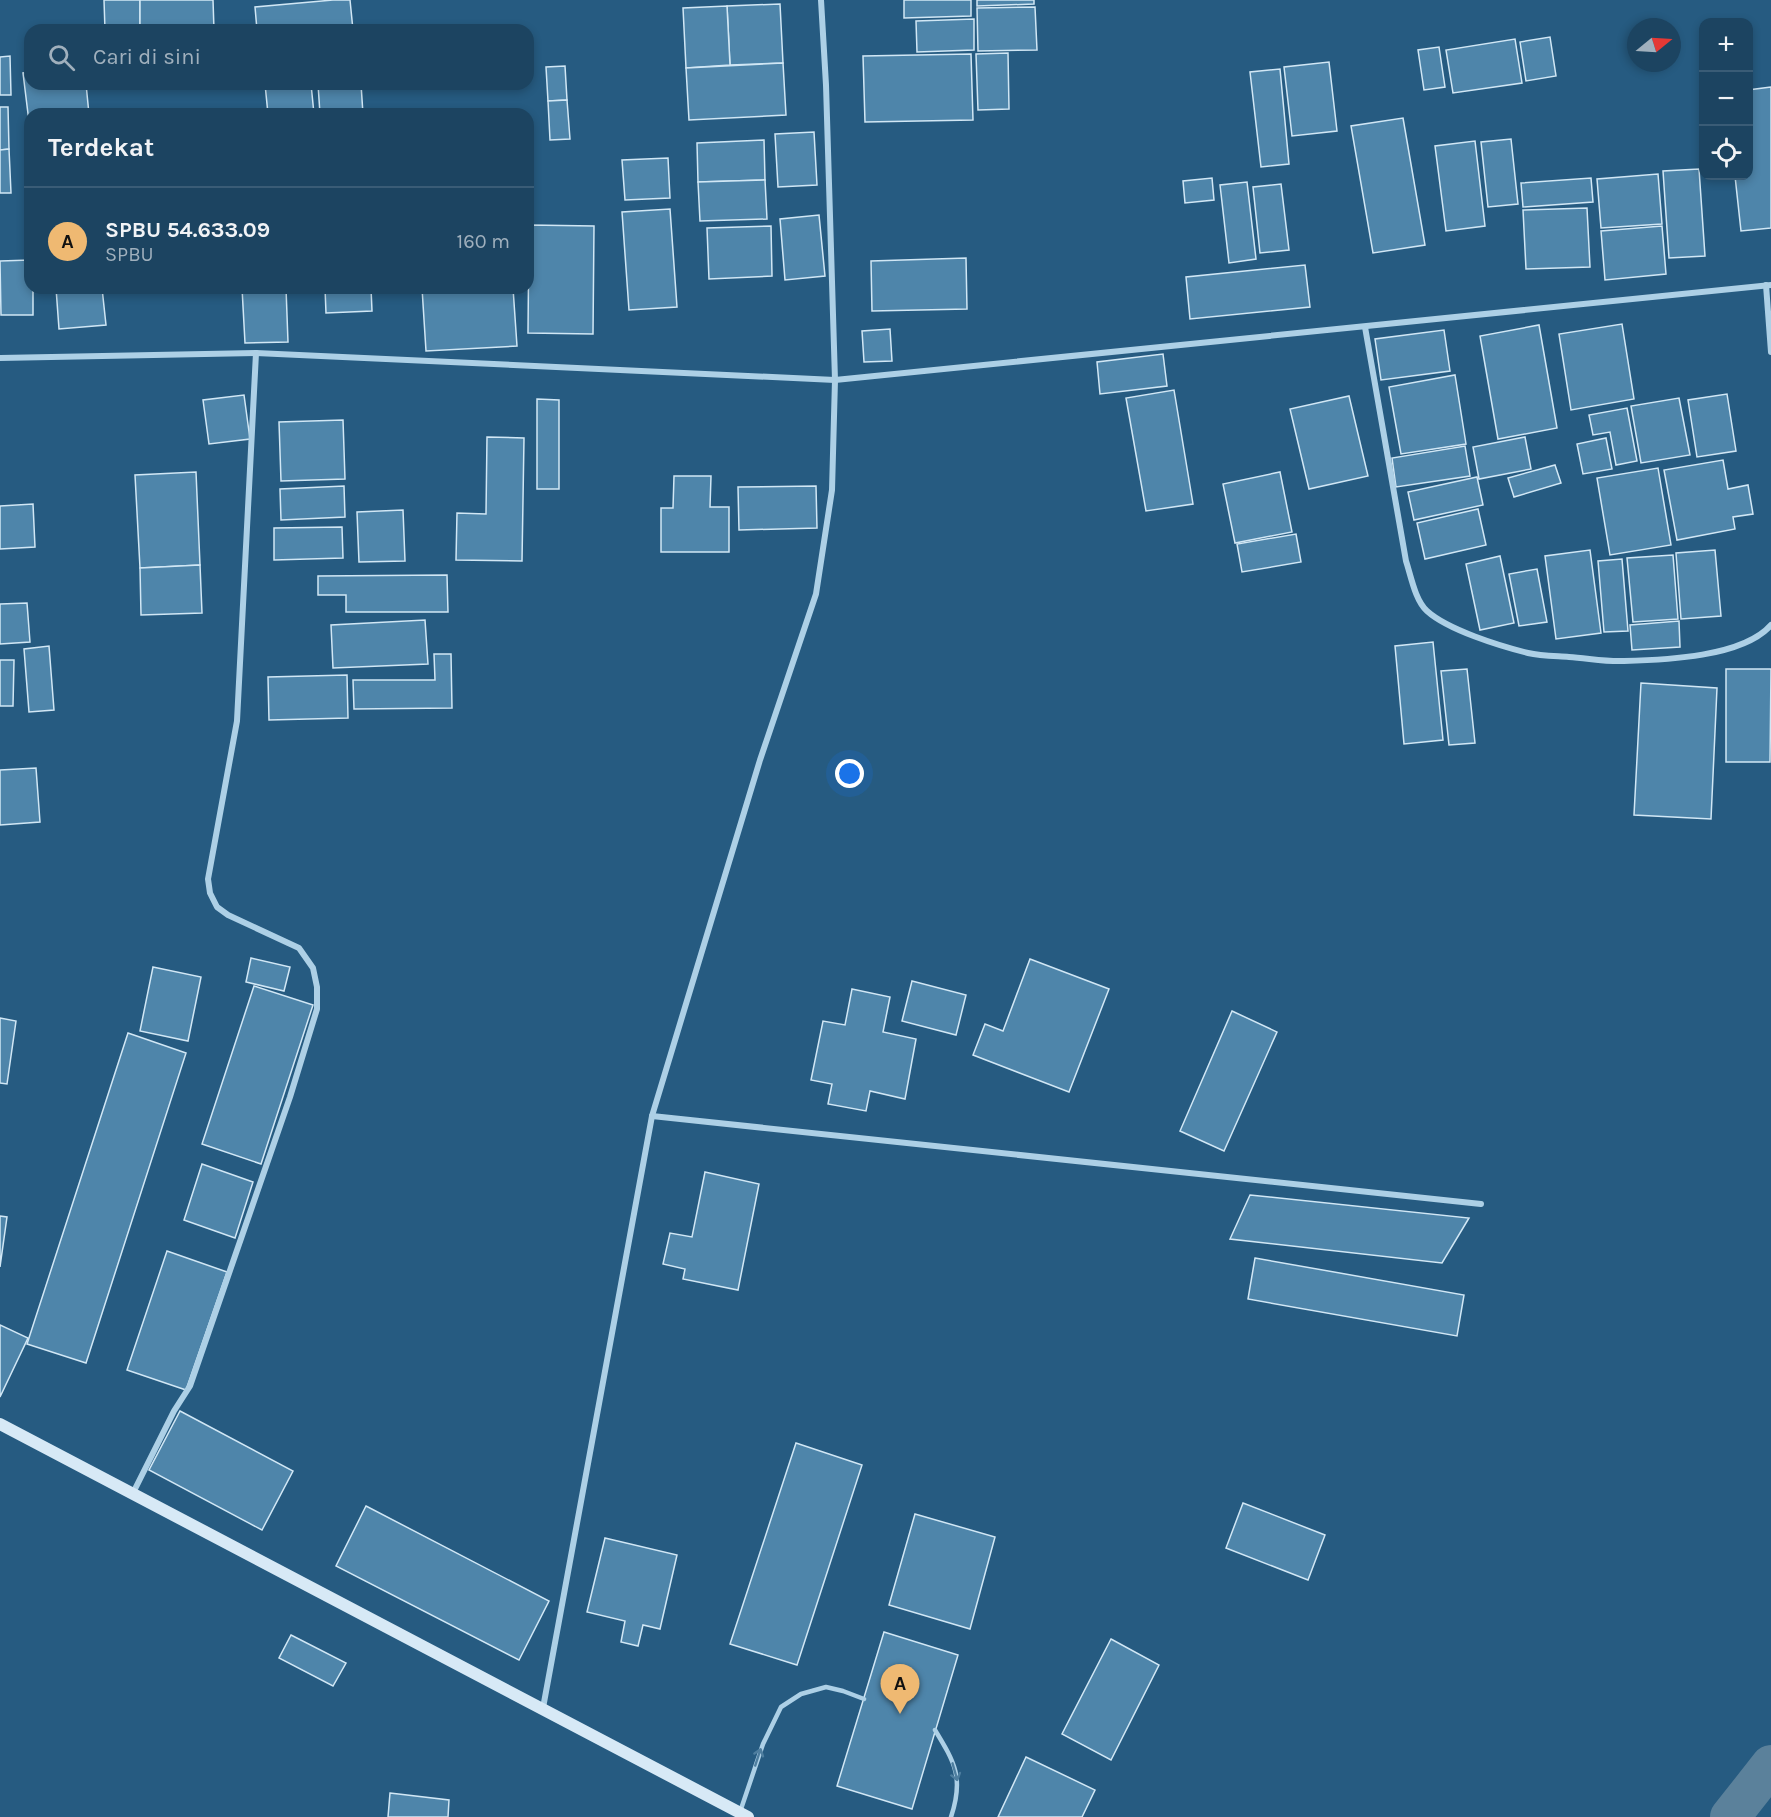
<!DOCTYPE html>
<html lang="id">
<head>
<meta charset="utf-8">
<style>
	:root { --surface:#1c4461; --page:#254b67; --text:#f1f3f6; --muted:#a0b0bd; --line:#3a5c76; --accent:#efb972 }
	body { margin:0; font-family:Karla,sans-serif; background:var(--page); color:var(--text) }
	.controls { position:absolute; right:18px; top:18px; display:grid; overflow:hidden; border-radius:12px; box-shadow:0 3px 9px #0003 }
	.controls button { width:54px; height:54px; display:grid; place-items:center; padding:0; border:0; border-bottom:2px solid var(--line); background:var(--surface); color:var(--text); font:30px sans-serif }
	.compass { position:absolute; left:1627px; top:18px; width:54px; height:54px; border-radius:50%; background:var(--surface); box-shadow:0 3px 9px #0003; rotate:72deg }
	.you { position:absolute; left:850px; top:774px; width:21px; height:21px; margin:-15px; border:4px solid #fff; border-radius:50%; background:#1a73e8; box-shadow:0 0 0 9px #1a73e833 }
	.badge { display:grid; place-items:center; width:39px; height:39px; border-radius:50%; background:var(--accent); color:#111; font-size:20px; font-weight:700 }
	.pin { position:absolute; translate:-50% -50px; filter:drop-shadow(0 2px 3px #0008) }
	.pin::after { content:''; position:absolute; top:32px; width:21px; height:18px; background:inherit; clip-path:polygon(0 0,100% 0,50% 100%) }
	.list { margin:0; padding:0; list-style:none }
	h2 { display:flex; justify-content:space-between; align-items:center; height:78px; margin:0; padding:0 24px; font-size:26px }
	h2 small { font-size:20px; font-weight:400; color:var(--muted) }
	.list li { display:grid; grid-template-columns:39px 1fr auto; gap:18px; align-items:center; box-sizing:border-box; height:108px; padding:0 24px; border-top:2px solid var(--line) }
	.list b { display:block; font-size:22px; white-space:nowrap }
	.list p { margin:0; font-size:20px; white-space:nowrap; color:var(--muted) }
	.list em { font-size:20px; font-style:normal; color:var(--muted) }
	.icon { flex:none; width:33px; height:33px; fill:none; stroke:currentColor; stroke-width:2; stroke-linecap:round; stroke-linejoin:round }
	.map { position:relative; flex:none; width:1771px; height:1817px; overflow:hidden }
	.search { position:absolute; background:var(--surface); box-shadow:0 3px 9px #0003; left:24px; top:24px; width:510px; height:66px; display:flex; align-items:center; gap:15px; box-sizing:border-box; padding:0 21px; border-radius:18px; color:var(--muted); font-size:22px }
	.panel { position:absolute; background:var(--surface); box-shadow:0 3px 9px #0003; left:24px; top:108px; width:510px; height:186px; border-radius:18px }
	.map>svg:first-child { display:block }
</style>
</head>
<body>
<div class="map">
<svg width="1771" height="1817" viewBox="0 0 1771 1817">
	<rect width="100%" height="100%" fill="#265b81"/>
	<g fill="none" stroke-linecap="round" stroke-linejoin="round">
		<!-- canal -->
		<polyline stroke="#5b819b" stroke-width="40" points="1730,1817 1771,1765"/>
	</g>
	<!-- building -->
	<g fill="#4e85aa" stroke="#d1e7f5" stroke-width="1.5">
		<polygon points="104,0 140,0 140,30 105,30"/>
		<polygon points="140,0 213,0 214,30 140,30"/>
		<polygon points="333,0 350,0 353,30 257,30 255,7"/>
		<polygon points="904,0 971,0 971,16 904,18"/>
		<polygon points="977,0 1034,0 1034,4 977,6"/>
		<polygon points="780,4 783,63 730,65 727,6"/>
		<polygon points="727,6 730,65 686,68 683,8"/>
		<polygon points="1035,7 1037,50 978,51 977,8"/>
		<polygon points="974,19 974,50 917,52 916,21"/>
		<polygon points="1550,37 1556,76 1526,81 1520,42"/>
		<polygon points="1515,39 1522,83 1453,93 1446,50"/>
		<polygon points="1439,47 1445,87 1424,90 1418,50"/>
		<polygon points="1008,53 1009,109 978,110 976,54"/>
		<polygon points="971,54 973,120 865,122 863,56"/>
		<polygon points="10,56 11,95 0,95 0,57"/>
		<polygon points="1329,62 1337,131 1292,136 1284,67"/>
		<polygon points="783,63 786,115 689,120 686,68"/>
		<polygon points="565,66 567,100 548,101 546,67"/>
		<polygon points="1280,69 1289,164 1261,167 1250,72"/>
		<polygon points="30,72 30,84 86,84 89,114 30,114 30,130 23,73"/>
		<polygon points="265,84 311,84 314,114 268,114"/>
		<polygon points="318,84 361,84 363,114 320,114"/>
		<polygon points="1771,87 1771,228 1741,231 1735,176 1748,176 1748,90"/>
		<polygon points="567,100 570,139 550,140 548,101"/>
		<polygon points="0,107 8,107 9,149 0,150"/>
		<polygon points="1403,118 1425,245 1373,253 1351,126"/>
		<polygon points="814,132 817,185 778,187 775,134"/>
		<polygon points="1511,139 1518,204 1488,207 1481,142"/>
		<polygon points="764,140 765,180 698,182 697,143"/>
		<polygon points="1475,141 1485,226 1446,231 1435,146"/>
		<polygon points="9,149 11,193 0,193 0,150"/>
		<polygon points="668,158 670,198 625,200 622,160"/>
		<polygon points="1699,169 1705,256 1669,258 1663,171"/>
		<polygon points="1658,174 1662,224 1601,228 1597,179"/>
		<polygon points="1212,178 1214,200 1185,203 1183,181"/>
		<polygon points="1591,178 1593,202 1523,207 1521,183"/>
		<polygon points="765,180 767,219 700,221 698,182"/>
		<polygon points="1247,182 1256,259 1229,263 1220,185"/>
		<polygon points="1281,184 1289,250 1260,253 1253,187"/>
		<polygon points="1587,208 1590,267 1526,269 1523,210"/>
		<polygon points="670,209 677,307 629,310 622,212"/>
		<polygon points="819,215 825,276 785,280 780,219"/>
		<polygon points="529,225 594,226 593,334 528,333"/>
		<polygon points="771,226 772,276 709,279 707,228"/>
		<polygon points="1662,226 1666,274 1605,280 1601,231"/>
		<polygon points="966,258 967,309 872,311 871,261"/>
		<polygon points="30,260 30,288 33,288 33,315 1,315 0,261"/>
		<polygon points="1305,265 1310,307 1190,319 1186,277"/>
		<polygon points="56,288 102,288 106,325 59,329"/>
		<polygon points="242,288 286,288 288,342 245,343"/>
		<polygon points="325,288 371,288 372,311 326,313"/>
		<polygon points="422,288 513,288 517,346 426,351"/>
		<polygon points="1622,324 1634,399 1571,410 1559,334"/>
		<polygon points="1539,325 1557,428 1498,439 1480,336"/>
		<polygon points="890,329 892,361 864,362 862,331"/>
		<polygon points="1444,330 1450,371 1381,380 1375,339"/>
		<polygon points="1163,354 1167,386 1100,394 1097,362"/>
		<polygon points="1455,375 1466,444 1401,454 1389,387"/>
		<polygon points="1174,390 1193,504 1146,511 1126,398"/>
		<polygon points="1727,394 1736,451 1697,457 1688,400"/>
		<polygon points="244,395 250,439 209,444 203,400"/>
		<polygon points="1349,396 1368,476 1309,489 1290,409"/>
		<polygon points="1679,398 1690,455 1641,463 1631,406"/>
		<polygon points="537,399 559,400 559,489 537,489"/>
		<polygon points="1627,408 1637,461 1616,465 1610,432 1593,435 1589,415"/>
		<polygon points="343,420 345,479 281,481 279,422"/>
		<polygon points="487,437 524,438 522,561 456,560 457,513 486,514"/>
		<polygon points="1525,437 1531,469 1479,479 1473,447"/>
		<polygon points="1606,438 1612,469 1583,474 1577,444"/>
		<polygon points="1465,446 1470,476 1396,487 1392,458"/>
		<polygon points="1723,460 1728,489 1748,485 1753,514 1733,517 1735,529 1677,540 1664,470"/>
		<polygon points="1555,465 1561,483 1514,497 1508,478"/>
		<polygon points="1658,468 1671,545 1610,555 1597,478"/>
		<polygon points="196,472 200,565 140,568 135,475"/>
		<polygon points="1280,472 1292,532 1235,543 1223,484"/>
		<polygon points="674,476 711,476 710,507 729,507 729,552 661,552 661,508 673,508"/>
		<polygon points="1477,477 1483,505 1414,520 1408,492"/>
		<polygon points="344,486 345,517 281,520 280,489"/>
		<polygon points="816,486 817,528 739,530 738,487"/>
		<polygon points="33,504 35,547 0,549 0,506"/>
		<polygon points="1478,509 1486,545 1425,559 1417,523"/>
		<polygon points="403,510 405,561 359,562 357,512"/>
		<polygon points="342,527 343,558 274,560 274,528"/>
		<polygon points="1296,534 1301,562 1242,572 1237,544"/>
		<polygon points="1590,550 1601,633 1556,639 1545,556"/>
		<polygon points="1715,550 1721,616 1681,619 1676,553"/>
		<polygon points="1673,555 1678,619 1633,622 1627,558"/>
		<polygon points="1500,556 1514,623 1480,630 1466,564"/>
		<polygon points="1622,559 1628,631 1604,632 1598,561"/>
		<polygon points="200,565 202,613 141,615 140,568"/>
		<polygon points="1537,569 1547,622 1519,626 1509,574"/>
		<polygon points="447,575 448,612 346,612 346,595 318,595 318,576"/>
		<polygon points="27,603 30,642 0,644 0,604"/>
		<polygon points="425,620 428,664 333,668 331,625"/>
		<polygon points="1679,621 1680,647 1632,650 1630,625"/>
		<polygon points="1433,642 1443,740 1404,744 1395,646"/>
		<polygon points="49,646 54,710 29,712 24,649"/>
		<polygon points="434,654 451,654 452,708 354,709 353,680 435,680"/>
		<polygon points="0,660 14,660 13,706 0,706"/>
		<polygon points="1467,669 1475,743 1449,745 1441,671"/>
		<polygon points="1726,669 1771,669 1770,762 1726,762"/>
		<polygon points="347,675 348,718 269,720 268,677"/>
		<polygon points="1641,683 1717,688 1711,819 1634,815"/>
		<polygon points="36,768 40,822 0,825 0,770"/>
		<polygon points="251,958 290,967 284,991 246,982"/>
		<polygon points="1030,959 1109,989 1069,1092 973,1055 985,1024 1003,1031"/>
		<polygon points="153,967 201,977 188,1041 140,1031"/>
		<polygon points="912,981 966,995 956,1035 902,1021"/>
		<polygon points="254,986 313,1005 261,1164 202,1144"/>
		<polygon points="852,989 890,997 883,1032 916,1039 905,1099 870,1091 866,1111 828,1104 832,1084 811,1080 823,1021 845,1025"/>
		<polygon points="1232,1011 1277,1032 1224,1151 1180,1131"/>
		<polygon points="0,1018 16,1021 7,1084 0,1083"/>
		<polygon points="128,1033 186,1053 86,1363 27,1344"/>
		<polygon points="202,1164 253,1182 235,1238 184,1220"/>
		<polygon points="705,1172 759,1184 738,1290 683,1279 685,1269 663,1264 670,1233 692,1237"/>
		<polygon points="1250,1195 1469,1218 1442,1263 1230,1239"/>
		<polygon points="0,1216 7,1217 0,1267"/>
		<polygon points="167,1251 227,1272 186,1390 127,1370"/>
		<polygon points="1255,1258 1464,1295 1457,1336 1248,1299"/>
		<polygon points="0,1325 28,1338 0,1397"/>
		<polygon points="180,1411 293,1471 262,1530 149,1470"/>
		<polygon points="796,1443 862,1465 797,1665 730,1644"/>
		<polygon points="1243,1503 1325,1535 1308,1580 1226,1548"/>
		<polygon points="366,1506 549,1601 519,1660 336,1566"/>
		<polygon points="915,1514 995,1537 970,1629 889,1605"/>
		<polygon points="605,1538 677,1555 660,1629 643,1625 638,1646 621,1642 625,1621 587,1612"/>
		<polygon points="884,1632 958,1655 912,1809 837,1786"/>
		<polygon points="291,1635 346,1663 333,1686 279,1658"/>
		<polygon points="1111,1639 1159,1665 1111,1760 1062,1734"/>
		<polygon points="1026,1757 1095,1790 1082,1817 998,1817"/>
		<polygon points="390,1793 449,1800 448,1817 388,1817"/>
	</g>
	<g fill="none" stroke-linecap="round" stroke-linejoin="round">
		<!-- lane -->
		<g stroke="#add0e6" stroke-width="4.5">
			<path d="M935 1730C955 1763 964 1778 951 1817"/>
			<polyline points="740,1812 763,1744 781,1707 801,1694 826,1687 843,1691 864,1699"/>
		</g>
		<!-- street -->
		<g stroke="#add0e6" stroke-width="6">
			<polyline points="1766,285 1771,352"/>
			<path d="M1365 327 1406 561C1411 576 1415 600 1427 611 1448 630 1500 646 1528 653 1541 656 1556 656 1569 657 1587 658 1606 662 1624 661 1665 660 1743 657 1771 625"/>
			<polyline points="0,358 256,353 835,380 1771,285"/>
			<polyline points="652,1116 1481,1204"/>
			<polyline points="133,1493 174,1411 190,1386 290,1097 317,1009 317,987 313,968 299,948 228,915 217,907 210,893 208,879 237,721 256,353"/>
			<polyline points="543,1708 652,1116 760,760 816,594 832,490 835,380 826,85 821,0"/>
		</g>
		<!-- secondary -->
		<polyline stroke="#d7e9f6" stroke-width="12" points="0,1424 748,1817"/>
	</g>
	<!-- one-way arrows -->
	<defs><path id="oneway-shaft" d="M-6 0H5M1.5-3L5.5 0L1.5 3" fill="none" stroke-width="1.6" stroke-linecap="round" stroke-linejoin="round" transform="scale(1.5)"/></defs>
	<g stroke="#4e7e9f">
		<use href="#oneway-shaft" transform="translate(758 1757) rotate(-72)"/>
		<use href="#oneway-shaft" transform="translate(955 1772) rotate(74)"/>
	</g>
</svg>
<div class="controls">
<button>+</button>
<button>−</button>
<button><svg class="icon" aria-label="locate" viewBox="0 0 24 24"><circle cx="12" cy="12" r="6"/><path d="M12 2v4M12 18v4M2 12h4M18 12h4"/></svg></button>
</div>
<svg class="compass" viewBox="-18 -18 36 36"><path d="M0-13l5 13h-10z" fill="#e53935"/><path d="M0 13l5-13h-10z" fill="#a0b0bd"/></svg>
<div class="you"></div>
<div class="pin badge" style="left:900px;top:1714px">A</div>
<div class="search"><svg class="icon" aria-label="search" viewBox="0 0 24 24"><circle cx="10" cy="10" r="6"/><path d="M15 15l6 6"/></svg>Cari di sini</div>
<section class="panel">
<h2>Terdekat<small></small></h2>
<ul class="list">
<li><span class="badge">A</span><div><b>SPBU 54.633.09</b><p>SPBU</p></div><em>160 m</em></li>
</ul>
</section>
</div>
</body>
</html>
